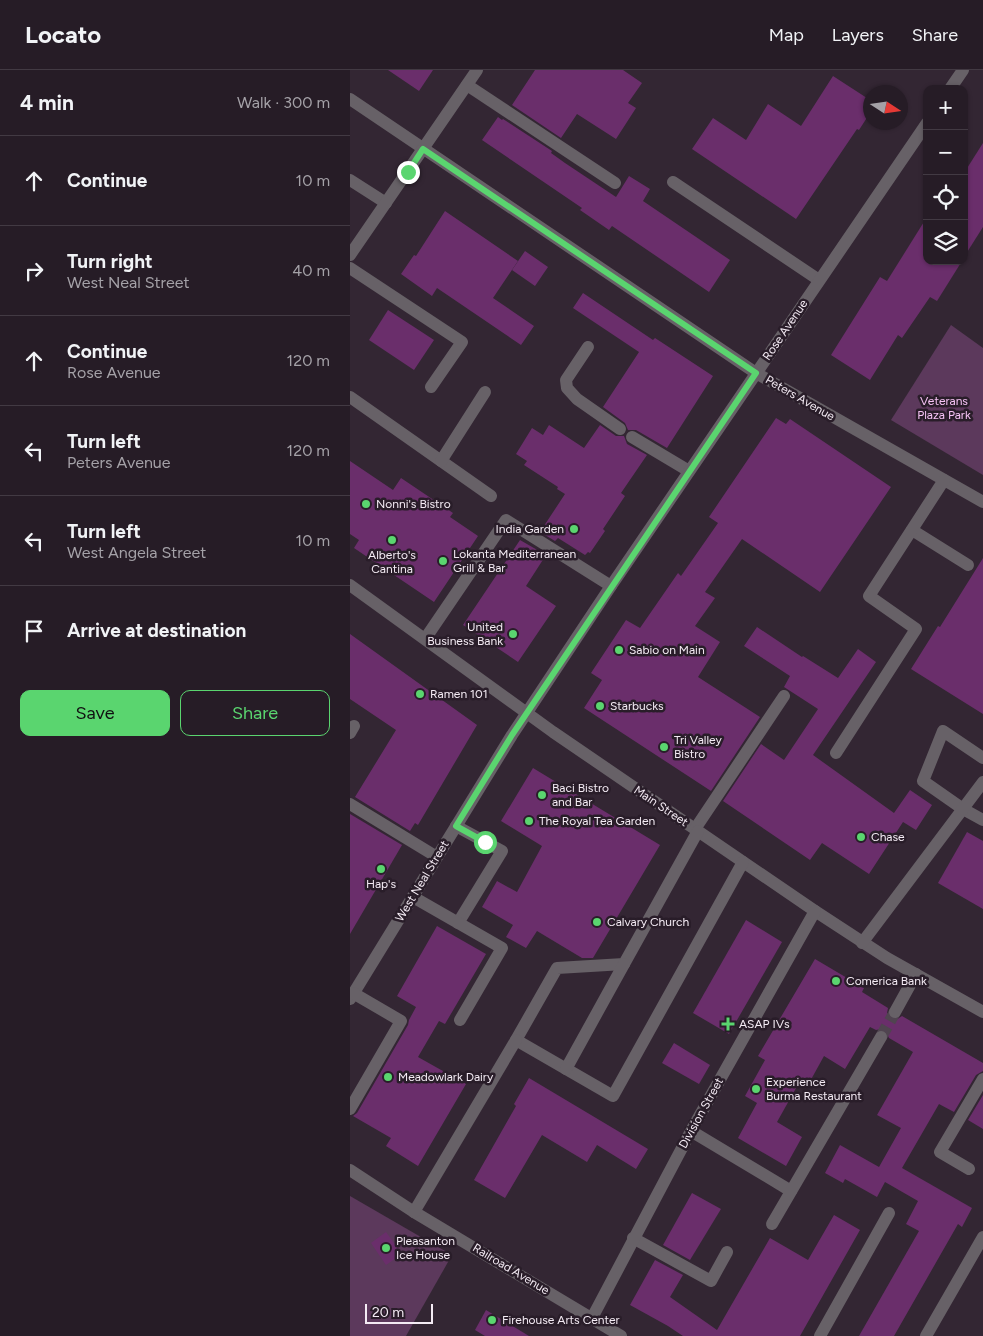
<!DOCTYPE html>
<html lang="en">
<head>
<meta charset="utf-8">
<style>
	:root { --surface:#261c26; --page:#2e252e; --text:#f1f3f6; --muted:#a4a1a7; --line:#423a43; --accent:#5ad56f }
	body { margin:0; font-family:Figtree,sans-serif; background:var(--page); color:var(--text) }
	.controls { position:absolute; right:15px; top:15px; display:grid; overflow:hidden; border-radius:10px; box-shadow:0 1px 4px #0004 }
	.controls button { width:45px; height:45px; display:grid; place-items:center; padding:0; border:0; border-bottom:1px solid var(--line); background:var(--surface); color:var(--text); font:25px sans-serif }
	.compass { position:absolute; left:513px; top:15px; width:45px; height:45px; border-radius:50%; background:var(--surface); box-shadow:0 1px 4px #0004; rotate:102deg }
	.scale { position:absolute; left:15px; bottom:12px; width:68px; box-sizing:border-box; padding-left:5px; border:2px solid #f4ebf4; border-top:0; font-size:14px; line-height:18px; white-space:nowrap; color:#f4ebf4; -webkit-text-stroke:4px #291d29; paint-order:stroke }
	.stop { position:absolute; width:15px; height:15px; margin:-11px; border:4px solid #5ad56f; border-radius:50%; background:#fff }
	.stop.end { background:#5ad56f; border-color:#fff; box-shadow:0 1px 5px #0008 }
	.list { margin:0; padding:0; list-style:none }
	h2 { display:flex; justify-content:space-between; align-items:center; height:65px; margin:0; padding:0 20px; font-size:21px }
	h2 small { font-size:16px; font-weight:400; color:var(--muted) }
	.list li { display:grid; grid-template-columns:32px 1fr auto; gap:15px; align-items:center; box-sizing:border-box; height:90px; padding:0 20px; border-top:1px solid var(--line) }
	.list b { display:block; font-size:19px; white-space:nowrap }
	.list p { margin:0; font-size:16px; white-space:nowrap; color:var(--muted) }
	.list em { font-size:16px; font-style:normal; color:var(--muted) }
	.actions { display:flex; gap:10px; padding:15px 20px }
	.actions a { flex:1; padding:11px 0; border:1px solid var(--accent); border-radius:10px; text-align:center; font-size:18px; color:var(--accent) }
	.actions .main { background:var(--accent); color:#111 }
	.icon { flex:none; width:28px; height:28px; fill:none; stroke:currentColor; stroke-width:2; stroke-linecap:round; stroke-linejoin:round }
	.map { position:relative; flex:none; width:633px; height:1266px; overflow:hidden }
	header { display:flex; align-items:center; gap:30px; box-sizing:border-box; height:70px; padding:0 25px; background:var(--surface); border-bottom:1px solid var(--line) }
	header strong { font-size:24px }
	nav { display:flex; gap:28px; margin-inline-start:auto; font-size:18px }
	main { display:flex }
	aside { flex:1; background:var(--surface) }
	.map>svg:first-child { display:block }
</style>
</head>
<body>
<header>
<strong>Locato</strong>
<nav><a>Map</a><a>Layers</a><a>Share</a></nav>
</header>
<main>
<aside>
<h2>4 min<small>Walk · 300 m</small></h2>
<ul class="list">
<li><svg class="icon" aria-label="ahead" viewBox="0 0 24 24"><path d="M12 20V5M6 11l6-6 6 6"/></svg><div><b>Continue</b></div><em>10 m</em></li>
<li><svg class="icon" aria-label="right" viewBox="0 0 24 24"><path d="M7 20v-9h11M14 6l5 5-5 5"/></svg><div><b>Turn right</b><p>West Neal Street</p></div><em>40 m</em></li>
<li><svg class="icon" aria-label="ahead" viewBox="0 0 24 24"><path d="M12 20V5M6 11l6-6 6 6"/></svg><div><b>Continue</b><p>Rose Avenue</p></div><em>120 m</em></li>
<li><svg class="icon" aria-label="left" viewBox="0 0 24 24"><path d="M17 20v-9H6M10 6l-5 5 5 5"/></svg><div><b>Turn left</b><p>Peters Avenue</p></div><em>120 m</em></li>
<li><svg class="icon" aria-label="left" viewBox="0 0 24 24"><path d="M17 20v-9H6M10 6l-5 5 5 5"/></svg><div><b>Turn left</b><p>West Angela Street</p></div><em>10 m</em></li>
<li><svg class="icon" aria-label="arrive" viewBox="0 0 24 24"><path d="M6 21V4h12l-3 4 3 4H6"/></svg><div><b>Arrive at destination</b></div></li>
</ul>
<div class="actions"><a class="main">Save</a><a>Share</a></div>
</aside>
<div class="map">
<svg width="633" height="1266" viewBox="0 0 633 1266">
	<rect width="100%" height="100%" fill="#332633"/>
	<!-- green -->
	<g fill="#5c395c">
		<polygon points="601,255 633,278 633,405 541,350"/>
		<polygon points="0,1126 102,1185 56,1266 0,1266"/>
	</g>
	<!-- building -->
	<g fill="#6a2e6b">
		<polygon points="38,0 83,0 69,21"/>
		<polygon points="185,0 273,0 292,13 278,33 286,38 266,69 227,44 211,68 162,35"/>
		<polygon points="483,6 520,30 520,43 509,60 507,59 446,149 342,79 363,48 396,70 418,34 451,56"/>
		<polygon points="148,47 152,50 153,49 202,81 201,83 215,93 266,127 279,106 300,119 293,131 380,190 359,222 262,156 259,160 230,140 232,138 132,70"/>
		<polygon points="633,73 633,157 614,187 614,103"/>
		<polygon points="95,141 168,191 143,228 184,256 171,275 87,218 82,226 51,204 64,185 66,186"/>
		<polygon points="577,147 577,191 612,191 587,231 580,227 552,268 548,265 520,310 481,285 530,207 537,211"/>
		<polygon points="175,181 198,197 185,216 162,200"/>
		<polygon points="233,223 303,270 305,268 363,306 317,378 286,360 278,360 275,353 253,337 289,282 223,238"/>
		<polygon points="38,240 84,270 64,300 19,270"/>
		<polygon points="426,348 436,354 440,349 541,417 470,522 392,469 355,522 365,528 345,556 370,572 348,607 410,647 361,721 234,638 252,610 241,603 276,550 290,558 328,503 331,506 368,453 359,447"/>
		<polygon points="199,355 234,378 250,355 266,366 274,366 277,374 297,385 271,423 275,426 253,459 255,461 240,483 238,482 235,485 208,468 205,471 190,462 215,424 207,419 208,417 174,395 177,391 166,384 182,358 193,365"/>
		<polygon points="0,391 43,420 51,408 103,443 100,447 128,466 84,532 4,478 9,470 0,464"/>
		<polygon points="170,470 196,485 176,516 206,536 168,592 113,555"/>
		<polygon points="633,488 633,644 561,599 588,556 590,557"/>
		<polygon points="407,557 452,587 453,586 488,608 508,579 526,592 463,685 544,743 560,720 582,735 566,760 553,752 519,804 472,773 460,790 373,731 411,674 434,690 468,639 434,617 440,606 394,576"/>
		<polygon points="0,564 127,655 68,755 65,753 60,761 5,727 46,660 0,629"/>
		<polygon points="183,698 310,775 243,888 232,888 187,861 176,878 156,867 163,855 132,837 147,811 167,822 192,776 151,751"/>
		<polygon points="0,744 52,775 0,864"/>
		<polygon points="617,762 633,771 633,839 588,813"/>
		<polygon points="396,850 432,872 379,964 343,943"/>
		<polygon points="87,856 136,884 95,954 89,951 68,987 116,1014 68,1096 36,1076 41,1068 3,1046 7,1043 58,955 59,950 66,937 47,926"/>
		<polygon points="465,889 514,918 512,922 538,938 537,943 541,949 546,950 552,946 633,993 633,1001 626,1005 604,1042 589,1034 552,1098 622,1138 612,1157 608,1154 544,1266 509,1266 569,1161 556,1154 568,1131 535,1112 527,1127 495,1109 493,1113 475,1103 490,1075 529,1097 551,1058 527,1045 563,982 539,968 535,960 531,959 526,960 520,957 495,999 474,986 458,1015 450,1011 427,1052 452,1067 436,1096 388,1068 407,1033 395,1026 415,990 408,986"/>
		<polygon points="324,973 360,995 349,1014 312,993"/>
		<polygon points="179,1008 298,1079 286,1099 247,1075 237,1092 192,1065 155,1128 124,1110 166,1036 164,1034"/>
		<polygon points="633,1025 633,1059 618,1050"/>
		<polygon points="342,1123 371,1139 340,1190 313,1175"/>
		<polygon points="484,1145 510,1160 450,1266 333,1266 318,1256 280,1235 305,1190 333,1205 320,1227 367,1260 420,1168 458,1190"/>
		<polygon points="36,1162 52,1184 36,1195 21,1173"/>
		<polygon points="136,1240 179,1266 135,1266 125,1260"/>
	</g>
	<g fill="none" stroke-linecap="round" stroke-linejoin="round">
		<!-- minor-tunnel -->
		<polyline stroke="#504450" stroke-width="12" stroke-dasharray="12 6" stroke-linecap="butt" points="531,967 545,942"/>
		<!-- minor -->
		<g stroke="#676167" stroke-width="12">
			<polyline points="117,15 265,113"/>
			<polyline points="600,19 613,0"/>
			<polyline points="0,29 406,303 633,432"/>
			<polyline points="0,110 36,133"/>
			<polyline points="323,112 469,210"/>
			<polyline points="0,185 127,0"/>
			<polyline points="0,198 112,272 81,317"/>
			<polyline points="238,277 216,310 217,318 227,329 270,359"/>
			<polyline points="0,327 141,426"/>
			<polyline points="282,367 339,401"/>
			<polyline points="91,391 135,322"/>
			<polyline points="562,460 618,495"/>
			<polyline points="0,515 203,662 465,841 537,888 633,942"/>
			<polyline points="75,569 156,450 261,516"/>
			<polyline points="0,663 4,656"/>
			<polyline points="486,683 566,559 519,526 594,410"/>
			<polyline points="633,688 593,661 573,711 613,739 633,750"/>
			<polyline points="0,734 87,787"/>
			<polyline points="106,756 152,781 108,853"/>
			<polyline points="345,759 434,626"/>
			<polyline points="348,761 274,894 207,898 166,970 263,1026 393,792"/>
			<polyline points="63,827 152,878 110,950"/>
			<polyline points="512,873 633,712"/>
			<polyline points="0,929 162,665 261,516 577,53"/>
			<polyline points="545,942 566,904"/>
			<polyline points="216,999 274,894"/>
			<polyline points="0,1039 51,951 3,923"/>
			<polyline points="341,1061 441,1121"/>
			<polyline points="619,1099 590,1082 633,1009"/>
			<polyline points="0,1100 64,1142 271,1266"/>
			<polyline points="64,1142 166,970"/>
			<polyline points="422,1154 531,967"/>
			<polyline points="283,1168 361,1211 377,1182"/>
			<polyline points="242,1248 341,1061 465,841"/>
			<polyline points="470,1266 539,1143"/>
			<polyline points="576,1266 633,1167"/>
		</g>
	</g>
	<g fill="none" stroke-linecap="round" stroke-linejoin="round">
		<!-- route -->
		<polyline stroke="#5ad56f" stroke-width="6" points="58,102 73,79 406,303 162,665 106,756 135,772"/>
	</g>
	<!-- markers -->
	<g fill="#5ad56f" stroke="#291d29" stroke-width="2">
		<circle cx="16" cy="434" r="5"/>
		<circle cx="224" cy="459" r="5"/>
		<circle cx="42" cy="470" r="5"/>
		<circle cx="93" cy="491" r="5"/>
		<circle cx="163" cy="564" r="5"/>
		<circle cx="269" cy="580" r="5"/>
		<circle cx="70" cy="624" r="5"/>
		<circle cx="250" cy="636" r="5"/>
		<circle cx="314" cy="677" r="5"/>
		<circle cx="192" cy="725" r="5"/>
		<circle cx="179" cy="751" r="5"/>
		<circle cx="511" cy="767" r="5"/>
		<circle cx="31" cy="799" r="5"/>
		<circle cx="247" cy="852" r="5"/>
		<circle cx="486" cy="911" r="5"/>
		<path d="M375.5 946.5h5v5h5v5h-5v5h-5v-5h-5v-5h5z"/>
		<circle cx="38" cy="1007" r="5"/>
		<circle cx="406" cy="1019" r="5"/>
		<circle cx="36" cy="1178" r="5"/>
		<circle cx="142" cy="1250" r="5"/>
	</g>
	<g text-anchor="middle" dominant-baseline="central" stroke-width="5" stroke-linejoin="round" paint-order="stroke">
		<!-- street labels -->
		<g font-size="12" fill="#f4ebf4" stroke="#291d29">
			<text transform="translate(435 260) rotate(-56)">Rose Avenue</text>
			<text transform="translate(450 328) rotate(30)">Peters Avenue</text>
			<text transform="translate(311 736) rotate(34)">Main Street</text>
			<text transform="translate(72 811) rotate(-59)">West Neal Street</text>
			<text transform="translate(351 1043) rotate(-61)">Division Street</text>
			<text transform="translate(161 1199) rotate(31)">Railroad Avenue</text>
		</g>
		<!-- park labels -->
		<g font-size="12" fill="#f6c2f5" stroke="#291d29">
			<text x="594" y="331">Veterans<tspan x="594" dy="14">Plaza Park</tspan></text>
		</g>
		<!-- poi labels -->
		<g font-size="12" fill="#f4ebf4" stroke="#291d29" text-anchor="start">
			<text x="26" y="434">Nonni's Bistro</text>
			<text x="214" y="459" text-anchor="end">India Garden</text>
			<text x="103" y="484">Lokanta Mediterranean<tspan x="103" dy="14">Grill &amp; Bar</tspan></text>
			<text x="42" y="485" text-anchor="middle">Alberto's<tspan x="42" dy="14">Cantina</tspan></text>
			<text x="153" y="557" text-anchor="end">United<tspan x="153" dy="14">Business Bank</tspan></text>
			<text x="279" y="580">Sabio on Main</text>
			<text x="80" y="624">Ramen 101</text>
			<text x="260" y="636">Starbucks</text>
			<text x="324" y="670">Tri Valley<tspan x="324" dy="14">Bistro</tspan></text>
			<text x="202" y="718">Baci Bistro<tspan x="202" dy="14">and Bar</tspan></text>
			<text x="189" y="751">The Royal Tea Garden</text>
			<text x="521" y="767">Chase</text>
			<text x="31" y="814" text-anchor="middle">Hap's</text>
			<text x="257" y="852">Calvary Church</text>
			<text x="496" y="911">Comerica Bank</text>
			<text x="389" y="954">ASAP IVs</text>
			<text x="48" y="1007">Meadowlark Dairy</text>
			<text x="416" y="1012">Experience<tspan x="416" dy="14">Burma Restaurant</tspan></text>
			<text x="46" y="1171">Pleasanton<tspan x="46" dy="14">Ice House</tspan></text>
			<text x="152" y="1250">Firehouse Arts Center</text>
		</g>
	</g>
</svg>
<div class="controls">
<button>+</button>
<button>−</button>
<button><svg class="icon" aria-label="locate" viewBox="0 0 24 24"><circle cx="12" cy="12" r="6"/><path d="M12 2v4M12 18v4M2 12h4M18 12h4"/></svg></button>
<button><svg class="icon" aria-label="layers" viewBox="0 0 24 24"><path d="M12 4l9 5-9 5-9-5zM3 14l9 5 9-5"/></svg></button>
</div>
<svg class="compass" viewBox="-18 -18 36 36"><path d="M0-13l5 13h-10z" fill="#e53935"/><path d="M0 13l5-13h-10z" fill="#a4a1a7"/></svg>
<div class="scale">20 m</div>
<div class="stop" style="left:135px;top:772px"></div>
<div class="stop end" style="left:58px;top:102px"></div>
</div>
</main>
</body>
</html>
